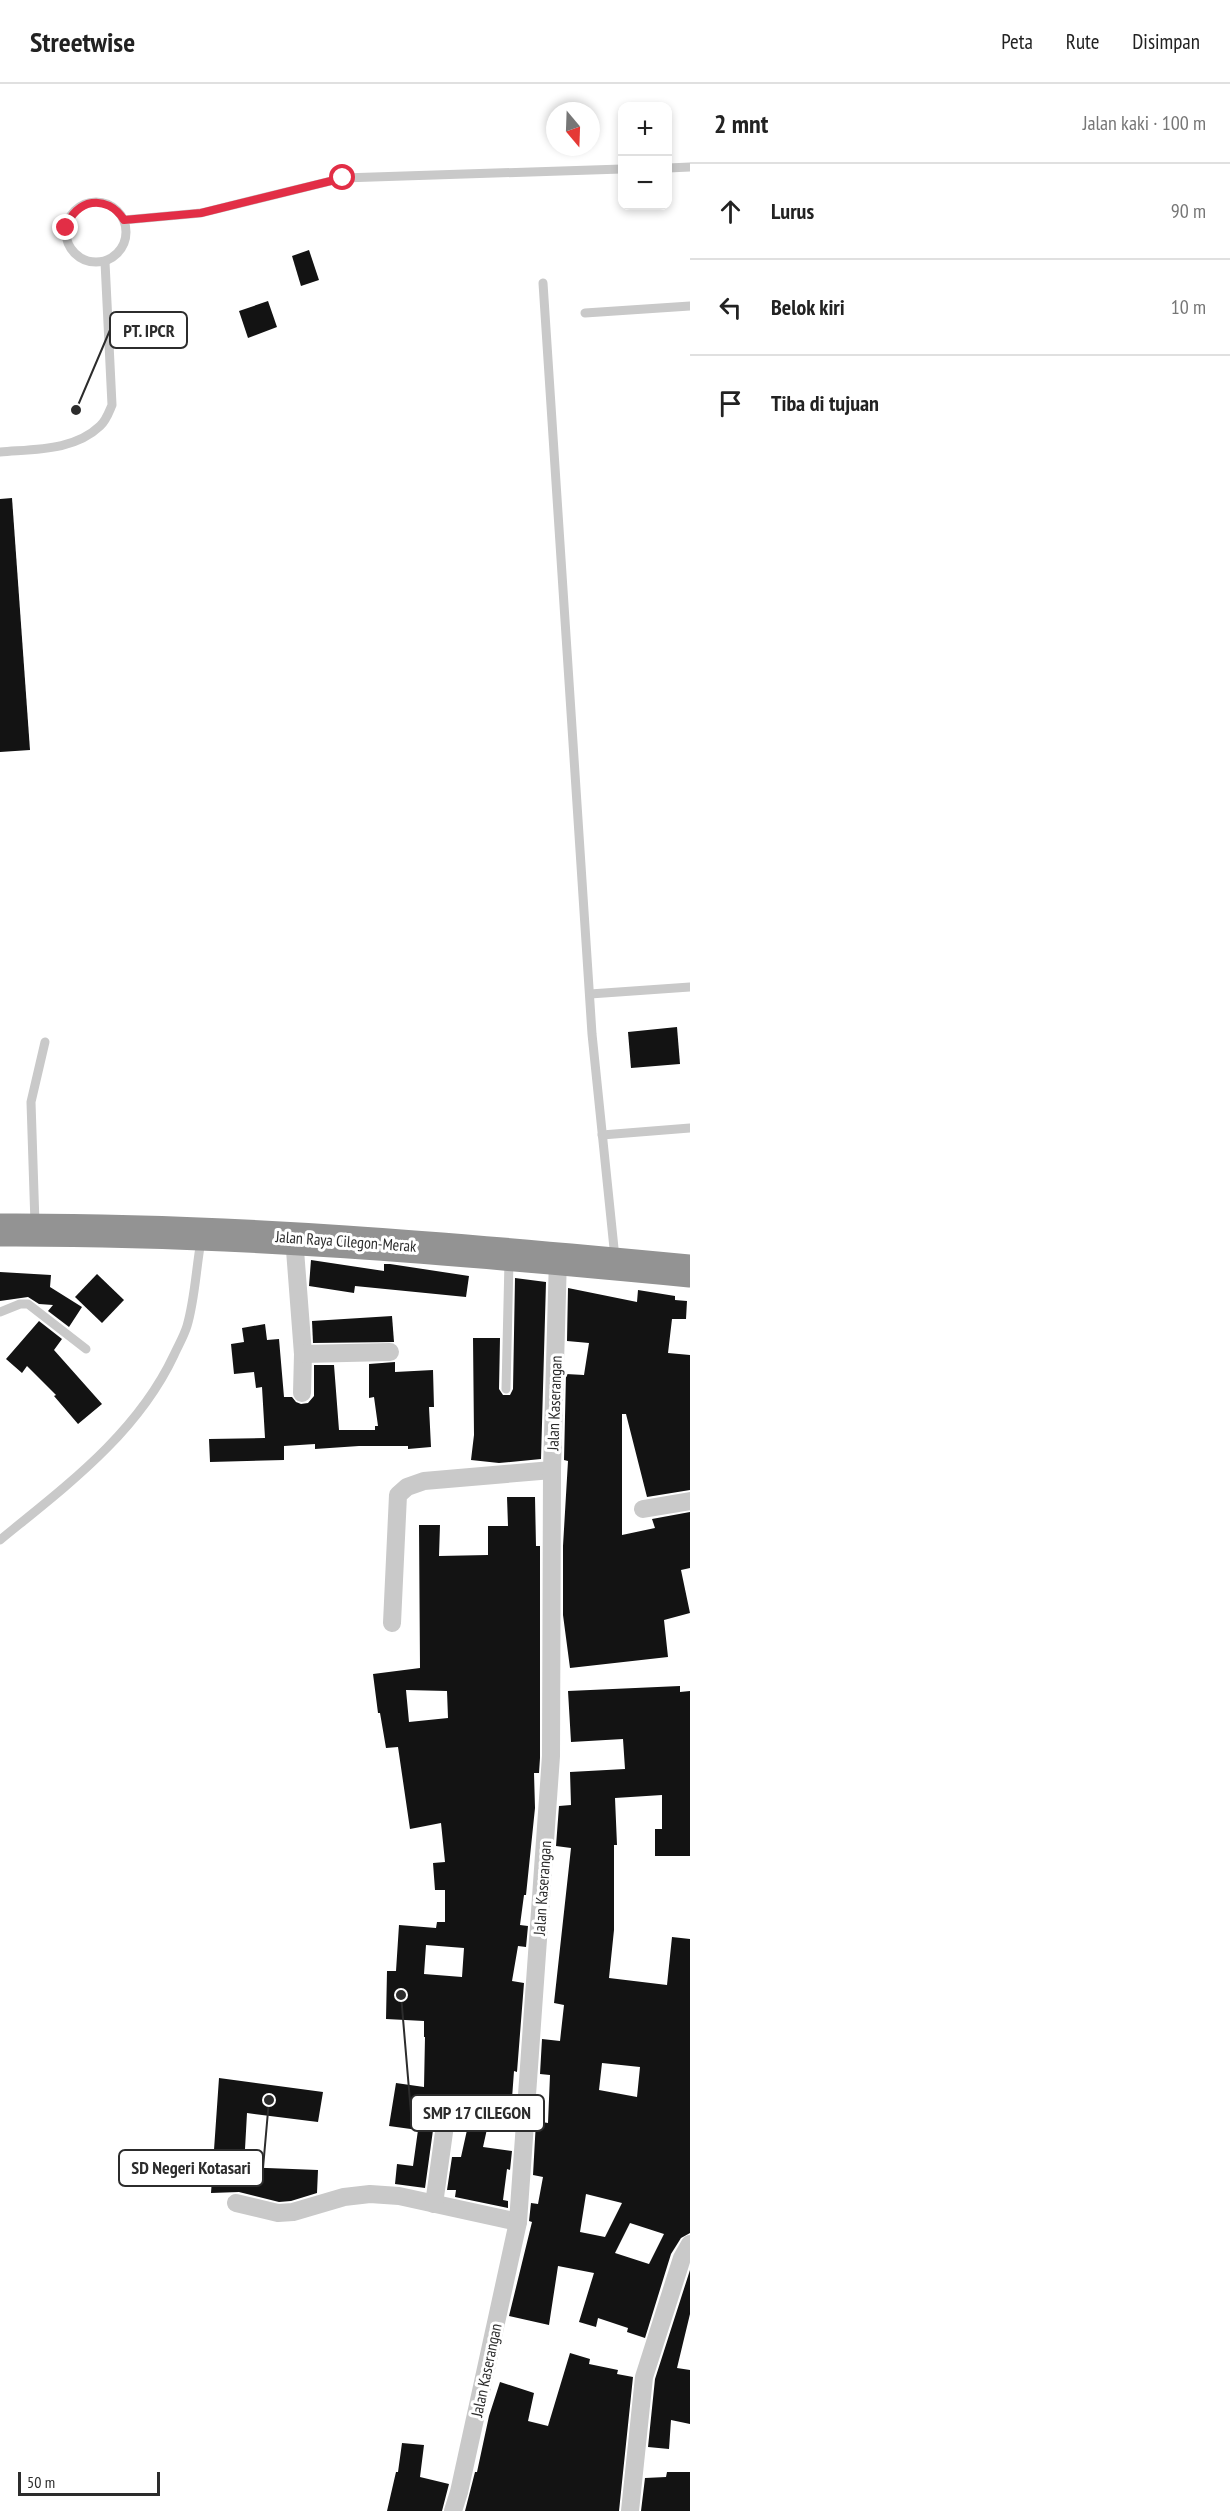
<!DOCTYPE html>
<html lang="id">
<head>
<meta charset="utf-8">
<style>
	:root { --surface:#fff; --page:#f2f2f2; --text:#222; --muted:#767676; --line:#e0e0e0 }
	body { margin:0; font-family:"PT Sans Narrow",sans-serif; background:var(--page); color:var(--text) }
	.controls { position:absolute; right:18px; top:18px; display:grid; overflow:hidden; border-radius:12px; box-shadow:0 3px 9px #0003 }
	.controls button { width:54px; height:54px; display:grid; place-items:center; padding:0; border:0; border-bottom:2px solid var(--line); background:var(--surface); color:var(--text); font:30px sans-serif }
	.compass { position:absolute; left:546px; top:18px; width:54px; height:54px; border-radius:50%; background:var(--surface); box-shadow:0 3px 9px #0003; rotate:161deg }
	.scale { position:absolute; left:18px; bottom:15px; width:142px; box-sizing:border-box; padding-left:6px; border:3px solid #2c2c2c; border-top:0; font-size:16px; line-height:21px; white-space:nowrap; color:#2c2c2c; -webkit-text-stroke:4px #fff; paint-order:stroke }
	.stop { position:absolute; width:18px; height:18px; margin:-14px; border:4px solid #e22e46; border-radius:50%; background:#fff }
	.stop.end { background:#e22e46; border-color:#fff; box-shadow:0 2px 6px #0008 }
	.list { margin:0; padding:0; list-style:none }
	h2 { display:flex; justify-content:space-between; align-items:center; height:78px; margin:0; padding:0 24px; font-size:26px }
	h2 small { font-size:20px; font-weight:400; color:var(--muted) }
	.list li { display:grid; grid-template-columns:39px 1fr auto; gap:18px; align-items:center; box-sizing:border-box; height:96px; padding:0 24px; border-top:2px solid var(--line) }
	.list b { display:block; font-size:22px; white-space:nowrap }
	.list em { font-size:20px; font-style:normal; color:var(--muted) }
	.icon { flex:none; width:33px; height:33px; fill:none; stroke:currentColor; stroke-width:2; stroke-linecap:round; stroke-linejoin:round }
	.map { position:relative; flex:none; width:690px; height:2427px; overflow:hidden }
	header { display:flex; align-items:center; gap:36px; box-sizing:border-box; height:84px; padding:0 30px; background:var(--surface); border-bottom:2px solid var(--line) }
	header strong { font-size:28px }
	nav { display:flex; gap:33px; margin-inline-start:auto; font-size:21px }
	main { display:flex }
	aside { flex:1; background:var(--surface) }
	.map>svg:first-child { display:block }
</style>
</head>
<body>
<header>
<strong>Streetwise</strong>
<nav><a>Peta</a><a>Rute</a><a>Disimpan</a></nav>
</header>
<main>
<div class="map">
<svg width="690" height="2427" viewBox="0 0 690 2427">
	<rect width="100%" height="100%" fill="#fff"/>
	<!-- building -->
	<g fill="#131313" fill-rule="evenodd">
		<polygon points="309,166 319,196 301,202 292,172"/>
		<polygon points="268,217 277,243 248,254 239,227"/>
		<polygon points="12,414 30,666 0,668 0,415"/>
		<polygon points="677,943 680,980 631,984 628,948"/>
		<polygon points="311,1176 384,1187 384,1180 390,1180 469,1192 466,1213 355,1202 354,1209 309,1202"/>
		<polygon points="0,1188 51,1191 50,1203 82,1223 69,1243 48,1227 53,1221 39,1220 28,1213 0,1217"/>
		<polygon points="97,1190 124,1216 102,1239 75,1213"/>
		<polygon points="515,1194 546,1198 541,1375 499,1379 471,1376 474,1351 473,1254 500,1254 499,1305 503,1311 510,1311 513,1305"/>
		<polygon points="568,1204 637,1218 638,1206 675,1212 675,1216 687,1217 686,1235 672,1235 668,1269 690,1271 690,1406 647,1413 626,1330 622,1330 622,1451 655,1444 652,1435 690,1428 690,1484 681,1486 690,1529 664,1536 668,1573 570,1584 563,1531 563,1462 568,1377 564,1376 566,1290 584,1291 589,1259 567,1257"/>
		<polygon points="392,1232 394,1258 313,1259 312,1237"/>
		<polygon points="39,1237 62,1255 54,1266 102,1320 78,1340 54,1312 56,1311 27,1282 22,1289 6,1275"/>
		<polygon points="265,1240 267,1256 279,1255 284,1313 292,1313 296,1318 301,1320 308,1319 314,1312 314,1281 334,1281 339,1346 375,1346 375,1342 378,1342 374,1313 369,1314 369,1280 395,1278 395,1288 433,1286 434,1323 429,1323 431,1363 408,1365 408,1362 359,1362 315,1365 315,1360 284,1362 284,1376 210,1378 209,1355 265,1354 262,1303 256,1304 254,1288 234,1290 231,1260 244,1258 242,1244"/>
		<path d="M507 1413H535L536 1462H540V1674L539 1689H534L535 1724 526 1811H524L520 1841 528 1842 526 1863 518 1862 512 1897 524 1899 517 1988 514 1987 511 2028 491 2027 483 2063 512 2067 510 2086 507 2085 503 2116 508 2117V2124L455 2113 456 2106H447L452 2073H461L469 2037 454 2035 447 2030 436 2033 434 2039 425 2104 395 2100 397 2080 413 2082 418 2046 389 2042 396 1999 424 2003 425 1953H424V1937L386 1935 387 1887H396L399 1841 436 1844 437 1838H445V1806H435L433 1779 445 1778 441 1739 410 1745 398 1663 386 1664 380 1629H378L373 1590 420 1584 419 1441H440L439 1472 488 1471V1442H508ZM406 1606 447 1607 448 1634 409 1638ZM426 1861 464 1864 462 1893 424 1890Z"/>
		<path d="M680 1602V1608L690 1607V1772H655V1745H662V1711L615 1714 617 1761H614V1846L609 1894 667 1901 672 1853 690 1855V2149L681 2154 671 2170 645 2254 627 2248 628 2244 598 2234 596 2243 579 2238 594 2189 558 2182 549 2241 509 2232 532 2138 529 2137 531 2119 538 2120 543 2093 533 2091 536 2037 548 2039 550 1991 540 1990 542 1955 560 1957 564 1921 554 1919 571 1764 556 1762 559 1722 571 1721 570 1688 625 1685 623 1655 571 1658 568 1607ZM602 1979 640 1983 637 2013 599 2006ZM586 2110 622 2119 605 2153 580 2148ZM630 2139 664 2150 649 2180 615 2169Z"/>
		<polygon points="219,1994 323,2008 318,2038 247,2029 244,2083 318,2086 317,2109 291,2117 279,2118 239,2108 211,2109"/>
		<polygon points="690,2186 690,2230 677,2284 690,2286 690,2340 671,2336 669,2365 648,2363 655,2295"/>
		<polygon points="570,2269 590,2275 589,2280 618,2286 617,2290 633,2293 619,2427 465,2427 475,2388 477,2388 489,2332 500,2298 534,2309 528,2337 548,2342"/>
		<polygon points="402,2359 424,2361 420,2393 449,2400 442,2427 387,2427 396,2388 398,2388"/>
		<polygon points="667,2388 690,2388 690,2427 641,2427 645,2394 666,2393"/>
	</g>
	<g fill="none" stroke-linecap="round" stroke-linejoin="round">
		<!-- lane -->
		<g stroke="#c9c9c9" stroke-width="9">
			<polyline points="668,84 690,83"/>
			<circle cx="96" cy="148" r="30"/>
			<polyline points="124,136 201,129 343,94 622,85"/>
			<polyline points="543,199 592,950 615,1174"/>
			<polyline points="585,229 690,222"/>
			<path d="M0 368C34 365 74 367 100 342 106 337 109 328 112 321L105 178"/>
			<polyline points="590,910 690,903"/>
			<polyline points="602,1051 690,1044"/>
			<polyline points="35,1140 31,1018 45,958"/>
			<polyline points="0,1228 20,1220 28,1220 86,1265"/>
			<polyline points="506,1305 509,1177"/>
			<path d="M0 1456C66 1402 137 1350 174 1271 178 1262 184 1252 187 1242 195 1215 196 1184 201 1157"/>
		</g>
		<!-- street -->
		<g stroke="#c9c9c9" stroke-width="18">
			<polyline points="294,1153 303,1270 302,1309"/>
			<polyline points="303,1270 390,1268"/>
			<polyline points="643,1425 690,1417"/>
			<polyline points="392,1539 398,1411 407,1403 424,1397 552,1386"/>
			<polyline points="236,2119 278,2129 293,2128 344,2113 370,2110 399,2112 518,2138"/>
			<polyline points="434,2120 445,2041"/>
			<polyline points="453,2427 459,2408 518,2138 551,1672 552,1386 558,1174"/>
			<polyline points="630,2427 644,2293 682,2174 690,2160"/>
		</g>
		<!-- highway -->
		<path stroke="#939393" stroke-width="33" d="M0 1146C232 1145 459 1165 690 1187"/>
	</g>
	<g fill="none" stroke-linecap="round" stroke-linejoin="round">
		<!-- route -->
		<path stroke="#e22e46" stroke-width="8" d="M66 144C75 115 107 109 124 136L201 129 343 94"/>
	</g>
	<g text-anchor="middle" dominant-baseline="central" stroke-width="6" stroke-linejoin="round" paint-order="stroke">
		<!-- street labels -->
		<g font-size="16" fill="#2c2c2c" stroke="#fff">
			<text transform="translate(346 1157) rotate(4)">Jalan Raya Cilegon-Merak</text>
			<text transform="translate(554 1319) rotate(-88)">Jalan Kaserangan</text>
			<text transform="translate(542 1804) rotate(-86)">Jalan Kaserangan</text>
			<text transform="translate(486 2286) rotate(-78)">Jalan Kaserangan</text>
		</g>
	</g>
	<!-- callouts -->
	<path fill="none" stroke="#2c2c2c" stroke-width="2" d="M76 326L110 246M401 1911L411 2029M269 2016L263 2084"/>
	<g fill="#2c2c2c" stroke="#fff" stroke-width="2">
		<circle cx="76" cy="326" r="6"/>
		<circle cx="401" cy="1911" r="6"/>
		<circle cx="269" cy="2016" r="6"/>
	</g>
	<g fill="#fff" stroke="#2c2c2c" stroke-width="2">
		<rect x="110" y="228" width="77" height="36" rx="6"/>
		<rect x="411" y="2011" width="133" height="36" rx="6"/>
		<rect x="119" y="2066" width="144" height="36" rx="6"/>
	</g>
	<g font-size="18" text-anchor="middle" font-weight="bold" fill="#2c2c2c">
		<text x="149" y="253">PT. IPCR</text>
		<text x="477" y="2035">SMP 17 CILEGON</text>
		<text x="191" y="2090">SD Negeri Kotasari</text>
	</g>
</svg>
<div class="controls">
<button>+</button>
<button>−</button>
</div>
<svg class="compass" viewBox="-18 -18 36 36"><path d="M0-13l5 13h-10z" fill="#e53935"/><path d="M0 13l5-13h-10z" fill="#767676"/></svg>
<div class="scale">50 m</div>
<div class="stop" style="left:343px;top:94px"></div>
<div class="stop end" style="left:66px;top:144px"></div>
</div>
<aside>
<h2>2 mnt<small>Jalan kaki · 100 m</small></h2>
<ul class="list">
<li><svg class="icon" aria-label="ahead" viewBox="0 0 24 24"><path d="M12 20V5M6 11l6-6 6 6"/></svg><div><b>Lurus</b></div><em>90 m</em></li>
<li><svg class="icon" aria-label="left" viewBox="0 0 24 24"><path d="M17 20v-9H6M10 6l-5 5 5 5"/></svg><div><b>Belok kiri</b></div><em>10 m</em></li>
<li><svg class="icon" aria-label="arrive" viewBox="0 0 24 24"><path d="M6 21V4h12l-3 4 3 4H6"/></svg><div><b>Tiba di tujuan</b></div></li>
</ul>
</aside>
</main>
</body>
</html>
